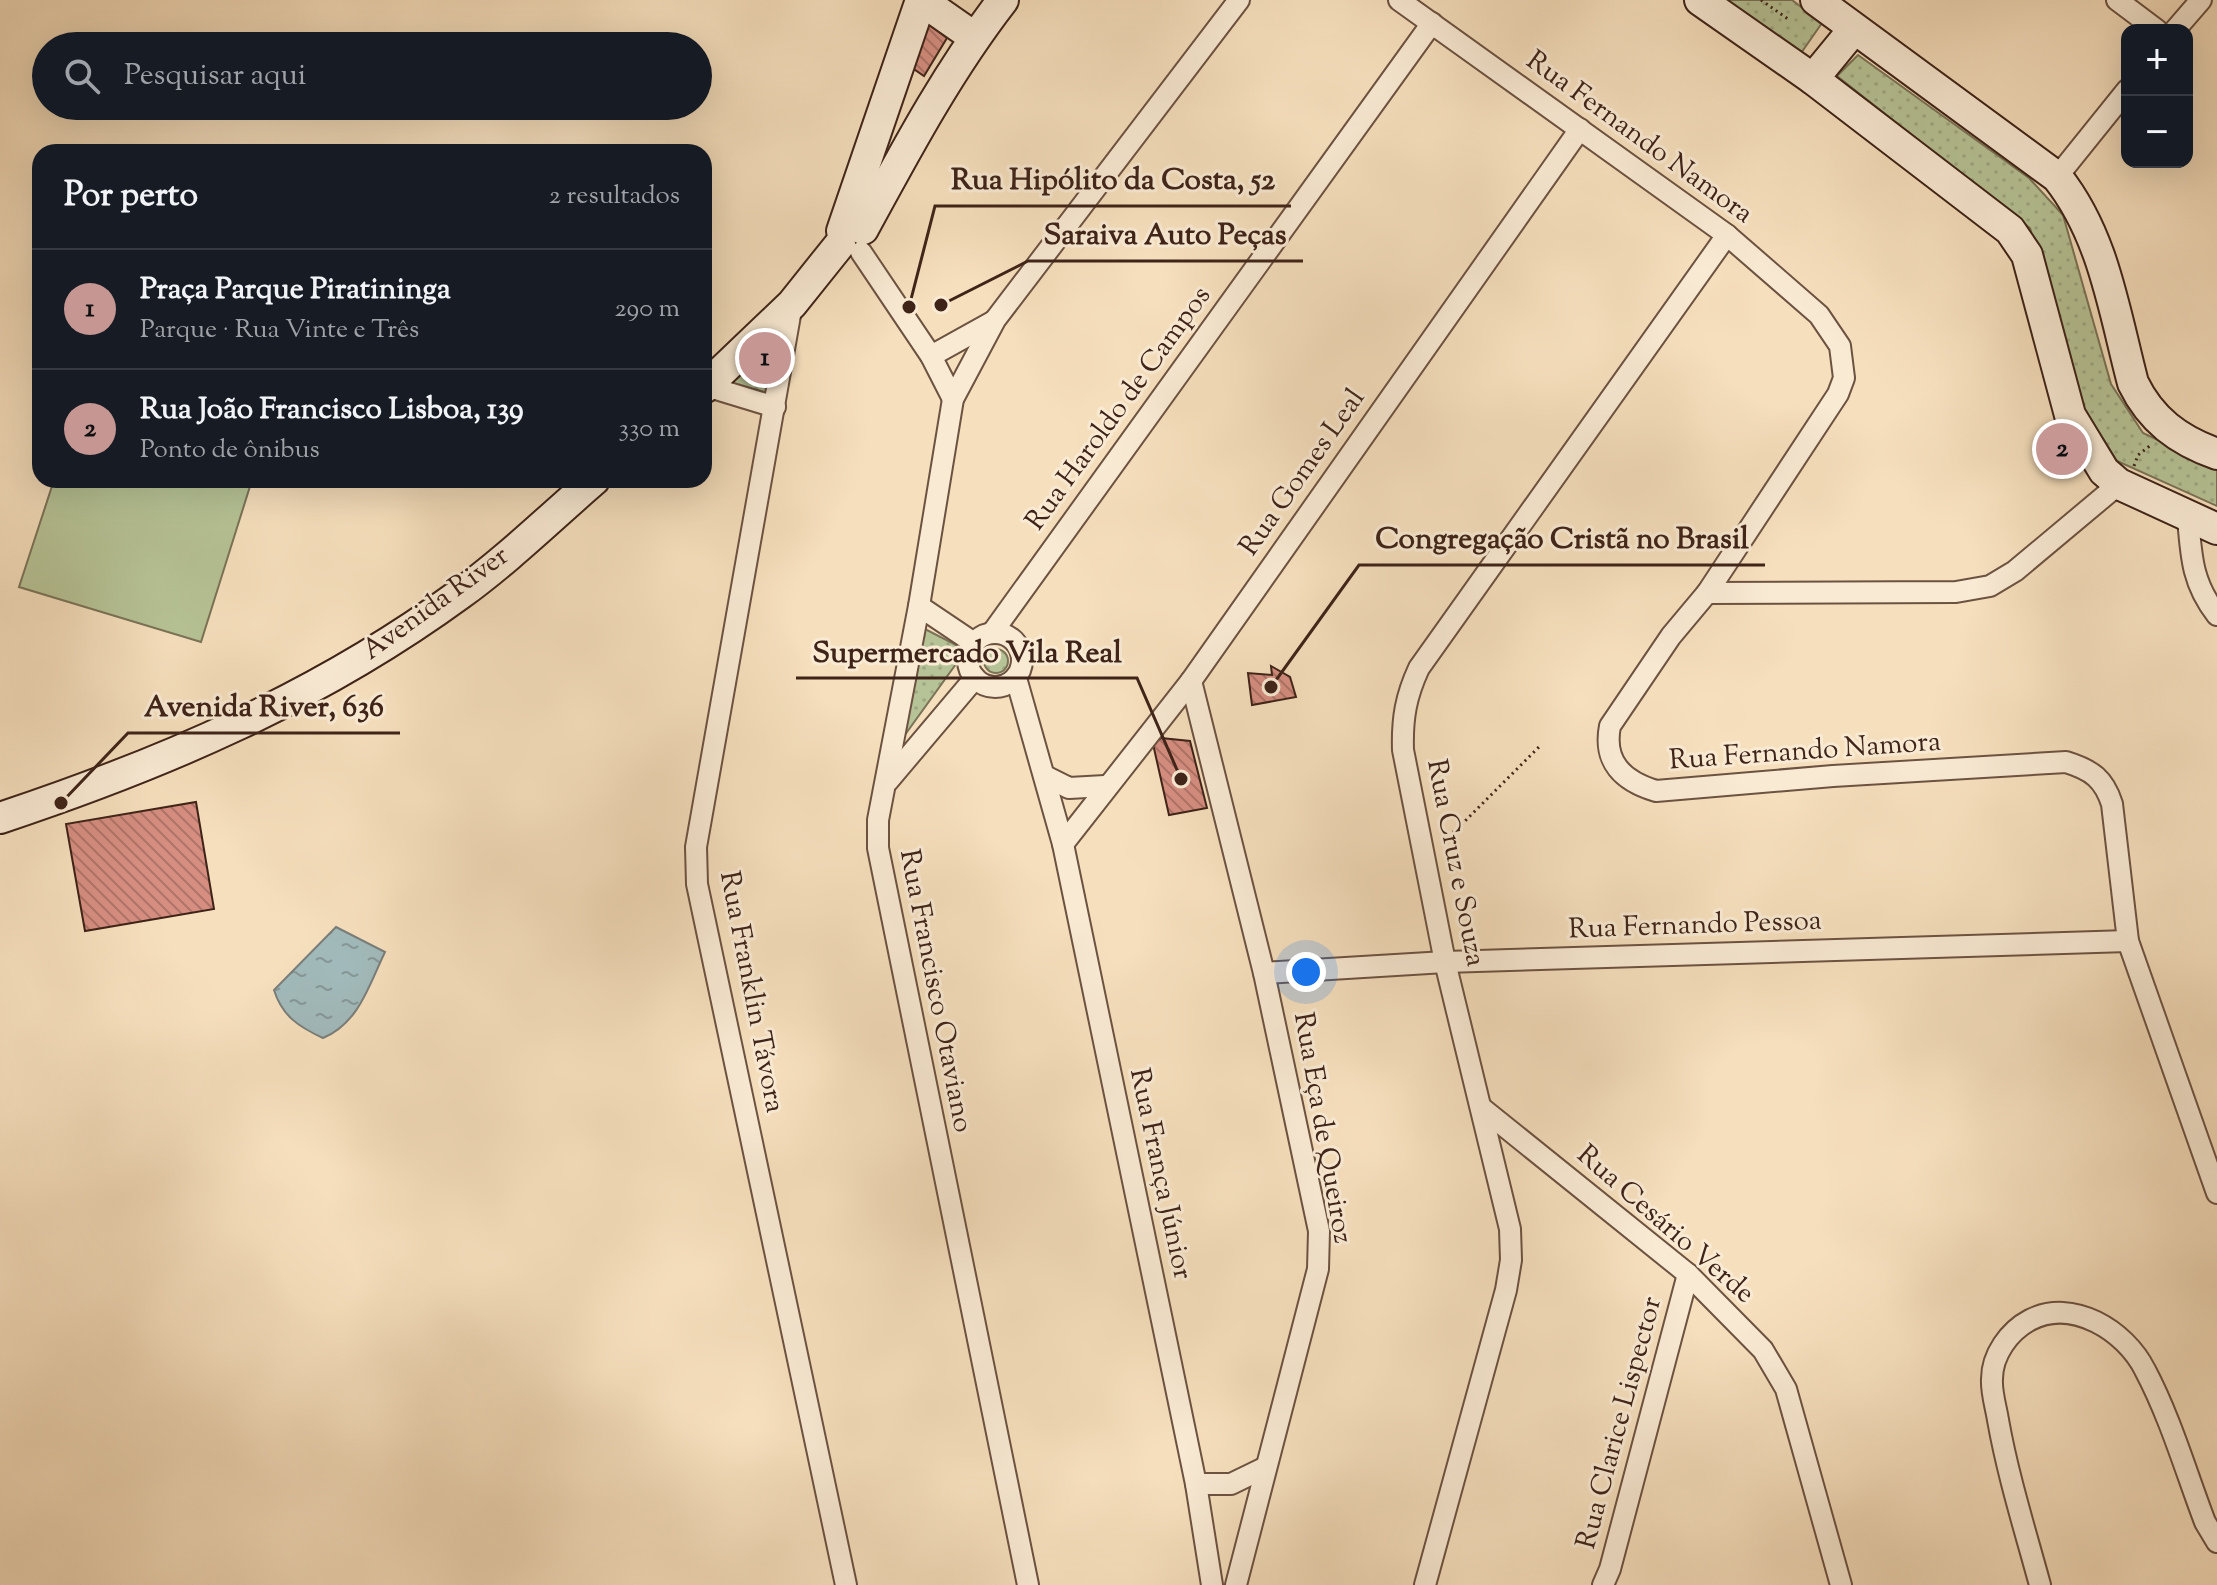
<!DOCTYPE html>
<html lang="pt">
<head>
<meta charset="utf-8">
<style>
	:root { --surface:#171b24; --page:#20242c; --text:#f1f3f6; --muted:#9ea1a6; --line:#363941; --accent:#c59692 }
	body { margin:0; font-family:"Sorts Mill Goudy",serif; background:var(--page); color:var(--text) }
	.controls { position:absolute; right:24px; top:24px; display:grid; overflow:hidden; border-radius:16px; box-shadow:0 8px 32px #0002 }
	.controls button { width:72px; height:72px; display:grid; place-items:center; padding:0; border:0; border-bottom:2px solid var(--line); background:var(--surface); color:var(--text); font:40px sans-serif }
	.you { position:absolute; left:1306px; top:972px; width:28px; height:28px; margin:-20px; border:6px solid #fff; border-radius:50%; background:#1a73e8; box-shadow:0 0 0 12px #1a73e833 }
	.badge { display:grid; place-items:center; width:52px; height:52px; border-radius:50%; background:var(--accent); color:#111; font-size:26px; font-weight:700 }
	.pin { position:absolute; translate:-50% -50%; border:4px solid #fff; box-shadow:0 2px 8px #0006 }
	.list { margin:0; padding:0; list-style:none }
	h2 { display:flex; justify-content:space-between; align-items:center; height:104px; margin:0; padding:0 32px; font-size:34px }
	h2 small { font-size:26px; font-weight:400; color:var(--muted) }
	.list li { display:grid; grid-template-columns:52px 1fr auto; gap:24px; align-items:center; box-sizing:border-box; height:120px; padding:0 32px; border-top:2px solid var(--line) }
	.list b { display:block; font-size:30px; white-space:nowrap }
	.list p { margin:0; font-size:26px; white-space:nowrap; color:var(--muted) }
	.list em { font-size:26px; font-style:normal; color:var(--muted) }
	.icon { flex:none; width:44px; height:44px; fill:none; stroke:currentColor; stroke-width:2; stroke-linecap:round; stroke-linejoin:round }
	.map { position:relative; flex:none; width:2217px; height:1585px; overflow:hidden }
	.search { position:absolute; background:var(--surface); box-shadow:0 8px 32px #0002; left:32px; top:32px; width:680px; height:88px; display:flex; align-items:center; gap:20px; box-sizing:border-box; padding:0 28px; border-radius:44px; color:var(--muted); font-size:30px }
	.panel { position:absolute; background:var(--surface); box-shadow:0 8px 32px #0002; left:32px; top:144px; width:680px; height:344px; border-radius:24px }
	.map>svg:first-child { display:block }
</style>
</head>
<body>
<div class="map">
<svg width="2217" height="1585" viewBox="0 0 2217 1585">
	<defs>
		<pattern id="park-dots" width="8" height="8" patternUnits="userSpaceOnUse" patternTransform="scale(2)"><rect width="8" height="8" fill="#b6c396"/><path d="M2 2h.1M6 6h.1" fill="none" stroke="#9ea781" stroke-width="1.8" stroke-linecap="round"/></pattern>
		<pattern id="water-ripples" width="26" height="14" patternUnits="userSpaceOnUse" patternTransform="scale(2)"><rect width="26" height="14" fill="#a1babb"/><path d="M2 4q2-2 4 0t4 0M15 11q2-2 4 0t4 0" fill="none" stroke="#859797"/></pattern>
		<pattern id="building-back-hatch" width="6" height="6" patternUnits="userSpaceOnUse" patternTransform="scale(2)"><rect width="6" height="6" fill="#d68e81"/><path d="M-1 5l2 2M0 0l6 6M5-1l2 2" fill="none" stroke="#af7469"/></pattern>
	</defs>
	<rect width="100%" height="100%" fill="#f6dfbd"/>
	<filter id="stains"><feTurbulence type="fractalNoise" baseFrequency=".0025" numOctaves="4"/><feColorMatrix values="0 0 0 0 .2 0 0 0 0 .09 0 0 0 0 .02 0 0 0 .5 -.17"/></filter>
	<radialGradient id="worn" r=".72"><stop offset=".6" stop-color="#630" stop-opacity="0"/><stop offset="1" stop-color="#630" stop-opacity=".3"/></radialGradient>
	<!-- park -->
	<g fill="url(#park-dots)" stroke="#7a7357" stroke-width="2">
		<polygon points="1710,0 1792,0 1822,23 1794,63"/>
		<polygon points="1858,55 2029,178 2063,215 2111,384 2143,433 2217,468 2217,506 2117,461 2082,405 2030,228 1837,76"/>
		<polygon points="781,333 768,393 729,383"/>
		<polygon points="921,627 966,650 902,739"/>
		<circle cx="996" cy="661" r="12"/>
	</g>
	<!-- garden -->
	<polygon fill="#b6c396" stroke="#7a7357" stroke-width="2" points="54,480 252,480 201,642 19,587"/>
	<!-- water -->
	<path fill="url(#water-ripples)" stroke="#797e7a" stroke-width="2" d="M336 927 385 952C369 985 359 1023 323 1038 299 1027 282 1016 274 990Z"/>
	<!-- building -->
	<g fill="url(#building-back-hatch)" stroke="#3e2318" stroke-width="2">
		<polygon points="929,24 947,38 924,76 905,63"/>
		<polygon points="1271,666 1290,677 1296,697 1252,705 1248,673 1272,675"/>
		<polygon points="1161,738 1190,741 1207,808 1169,815 1153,744"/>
		<polygon points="196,802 214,909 85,931 66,824"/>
	</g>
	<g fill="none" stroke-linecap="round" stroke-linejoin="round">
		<!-- street casing -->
		<g stroke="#6c5241" stroke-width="24">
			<g id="street">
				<path d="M1399 0 1727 235 1819 315 1840 346 1844 378 1838 394 1707 593 1671 636 1610 726C1603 762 1623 781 1656 791L1833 776 2066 762C2092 770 2104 779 2112 804L2128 941 2217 1193"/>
				<polyline points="2117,0 2157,30"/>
				<polyline points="2175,30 2201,0"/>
				<polyline points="2057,177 2127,90"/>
				<polyline points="861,252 931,356 953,399"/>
				<polyline points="792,304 696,847 697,884 846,1585"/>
				<polyline points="931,356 994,321"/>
				<polyline points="706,386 775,407"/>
				<path d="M2188 517C2191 556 2192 583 2217 615"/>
				<polyline points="1707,593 1956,592 1990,586 2015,571 2119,484"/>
				<polyline points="919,606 974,643"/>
				<circle cx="995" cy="660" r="27"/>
				<polyline points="992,633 1432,23"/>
				<polyline points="1016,678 1063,844 1196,1484 1212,1585"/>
				<polyline points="1191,681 1264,973 1319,1231 1318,1269 1236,1585"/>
				<polyline points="1045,776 1069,788 1105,786"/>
				<polyline points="888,781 975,678"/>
				<polyline points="1063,844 1191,681 1580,129"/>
				<polyline points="1264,973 1445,962 2128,941"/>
				<polyline points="1483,1109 1688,1274 1763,1350 1786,1389 1841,1585"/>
				<polyline points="1196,1484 1231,1484 1264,1468"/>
				<polyline points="1028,1585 878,848 878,820 919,606 953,399 995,320 1239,0"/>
				<path d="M1425 1585 1506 1290 1511 1260 1510 1229 1445 962 1403 750C1402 718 1406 696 1419 668L1727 235"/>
				<polyline points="1603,1585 1610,1569 1688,1274"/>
				<path d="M2040 1585C2025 1530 2008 1476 1998 1420 1996 1407 1991 1392 1992 1379 1992 1355 2009 1331 2030 1320 2072 1298 2125 1330 2145 1370 2170 1417 2186 1472 2205 1522L2217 1542"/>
			</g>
		</g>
		<!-- secondary casing -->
		<g stroke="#3e2318" stroke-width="34">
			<g id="secondary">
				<polyline points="1700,0 1813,79 2010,230 2027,255 2070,415 2104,471 2119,484 2217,529"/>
				<path d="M1816 0 2057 177C2104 236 2114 311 2133 383 2151 420 2178 440 2217 454"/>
				<polyline points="1813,79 1854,29"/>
				<path d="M863 229C906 150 948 71 1003 0"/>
				<polyline points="842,231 921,0 974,37"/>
				<polyline points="704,388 792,304 840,244"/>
				<path d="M0 818C165 763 319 697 460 594 507 560 550 518 594 480"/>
			</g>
		</g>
		<!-- path -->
		<g stroke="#3e2318" stroke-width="3" stroke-dasharray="2 4" stroke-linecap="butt">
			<polyline points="1761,0 1788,19"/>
			<polyline points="2134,466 2138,455 2151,445"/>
			<polyline points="1440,832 1454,832 1541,745"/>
		</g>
		<!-- street -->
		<use href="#street" stroke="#f9ead4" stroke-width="20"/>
		<!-- secondary -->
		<use href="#secondary" stroke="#f9ead4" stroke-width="30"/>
	</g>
	<g text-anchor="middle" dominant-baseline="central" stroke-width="6" stroke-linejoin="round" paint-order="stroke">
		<!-- street labels -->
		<g font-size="28" fill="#3e2318" stroke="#f9ead4">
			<text transform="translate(1639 138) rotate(36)">Rua Fernando Namora</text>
			<text transform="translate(1119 409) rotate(-54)">Rua Haroldo de Campos</text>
			<text transform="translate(1303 473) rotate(-55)">Rua Gomes Leal</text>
			<text transform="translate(436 604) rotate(-36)">Avenida River</text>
			<text transform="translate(1805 752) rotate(-4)">Rua Fernando Namora</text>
			<text transform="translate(1455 863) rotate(79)">Rua Cruz e Souza</text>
			<text transform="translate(1695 926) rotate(-2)">Rua Fernando Pessoa</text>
			<text transform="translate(935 991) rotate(79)">Rua Francisco Otaviano</text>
			<text transform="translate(751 992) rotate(79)">Rua Franklin Távora</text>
			<text transform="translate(1322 1128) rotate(80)">Rua Eça de Queiroz</text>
			<text transform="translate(1160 1174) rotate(78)">Rua França Júnior</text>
			<text transform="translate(1665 1225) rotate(41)">Rua Cesário Verde</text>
			<text transform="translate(1620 1423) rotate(-75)">Rua Clarice Lispector</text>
		</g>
	</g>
	<!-- callouts -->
	<path fill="none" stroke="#3e2318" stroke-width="3" d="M909 307L935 206H1291M941 305L1028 261H1303M1271 687L1359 565H1765M1181 779L1137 678H796M61 803L128 733H400"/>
	<g fill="#3e2318" stroke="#f9ead4" stroke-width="3">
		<circle cx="909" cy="307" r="8"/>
		<circle cx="941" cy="305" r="8"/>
		<circle cx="1271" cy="687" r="8"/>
		<circle cx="1181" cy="779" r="8"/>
		<circle cx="61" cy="803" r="8"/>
	</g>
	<g font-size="30" text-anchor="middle" font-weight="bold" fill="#3e2318" stroke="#f9ead4" stroke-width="6" stroke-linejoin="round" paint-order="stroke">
		<text x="1113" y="189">Rua Hipólito da Costa, 52</text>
		<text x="1165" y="244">Saraiva Auto Peças</text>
		<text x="1562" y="548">Congregação Cristã no Brasil</text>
		<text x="967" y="662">Supermercado Vila Real</text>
		<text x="264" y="716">Avenida River, 636</text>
	</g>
	<rect width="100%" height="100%" filter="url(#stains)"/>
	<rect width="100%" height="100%" fill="url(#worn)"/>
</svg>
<div class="controls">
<button>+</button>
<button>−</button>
</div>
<div class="you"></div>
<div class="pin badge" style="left:765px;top:358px">1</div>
<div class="pin badge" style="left:2062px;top:449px">2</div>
<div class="search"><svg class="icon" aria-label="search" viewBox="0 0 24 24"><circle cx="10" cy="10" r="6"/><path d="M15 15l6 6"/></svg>Pesquisar aqui</div>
<section class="panel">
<h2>Por perto<small>2 resultados</small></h2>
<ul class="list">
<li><span class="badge">1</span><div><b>Praça Parque Piratininga</b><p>Parque · Rua Vinte e Três</p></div><em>290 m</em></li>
<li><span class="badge">2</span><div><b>Rua João Francisco Lisboa, 139</b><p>Ponto de ônibus</p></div><em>330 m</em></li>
</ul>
</section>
</div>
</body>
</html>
